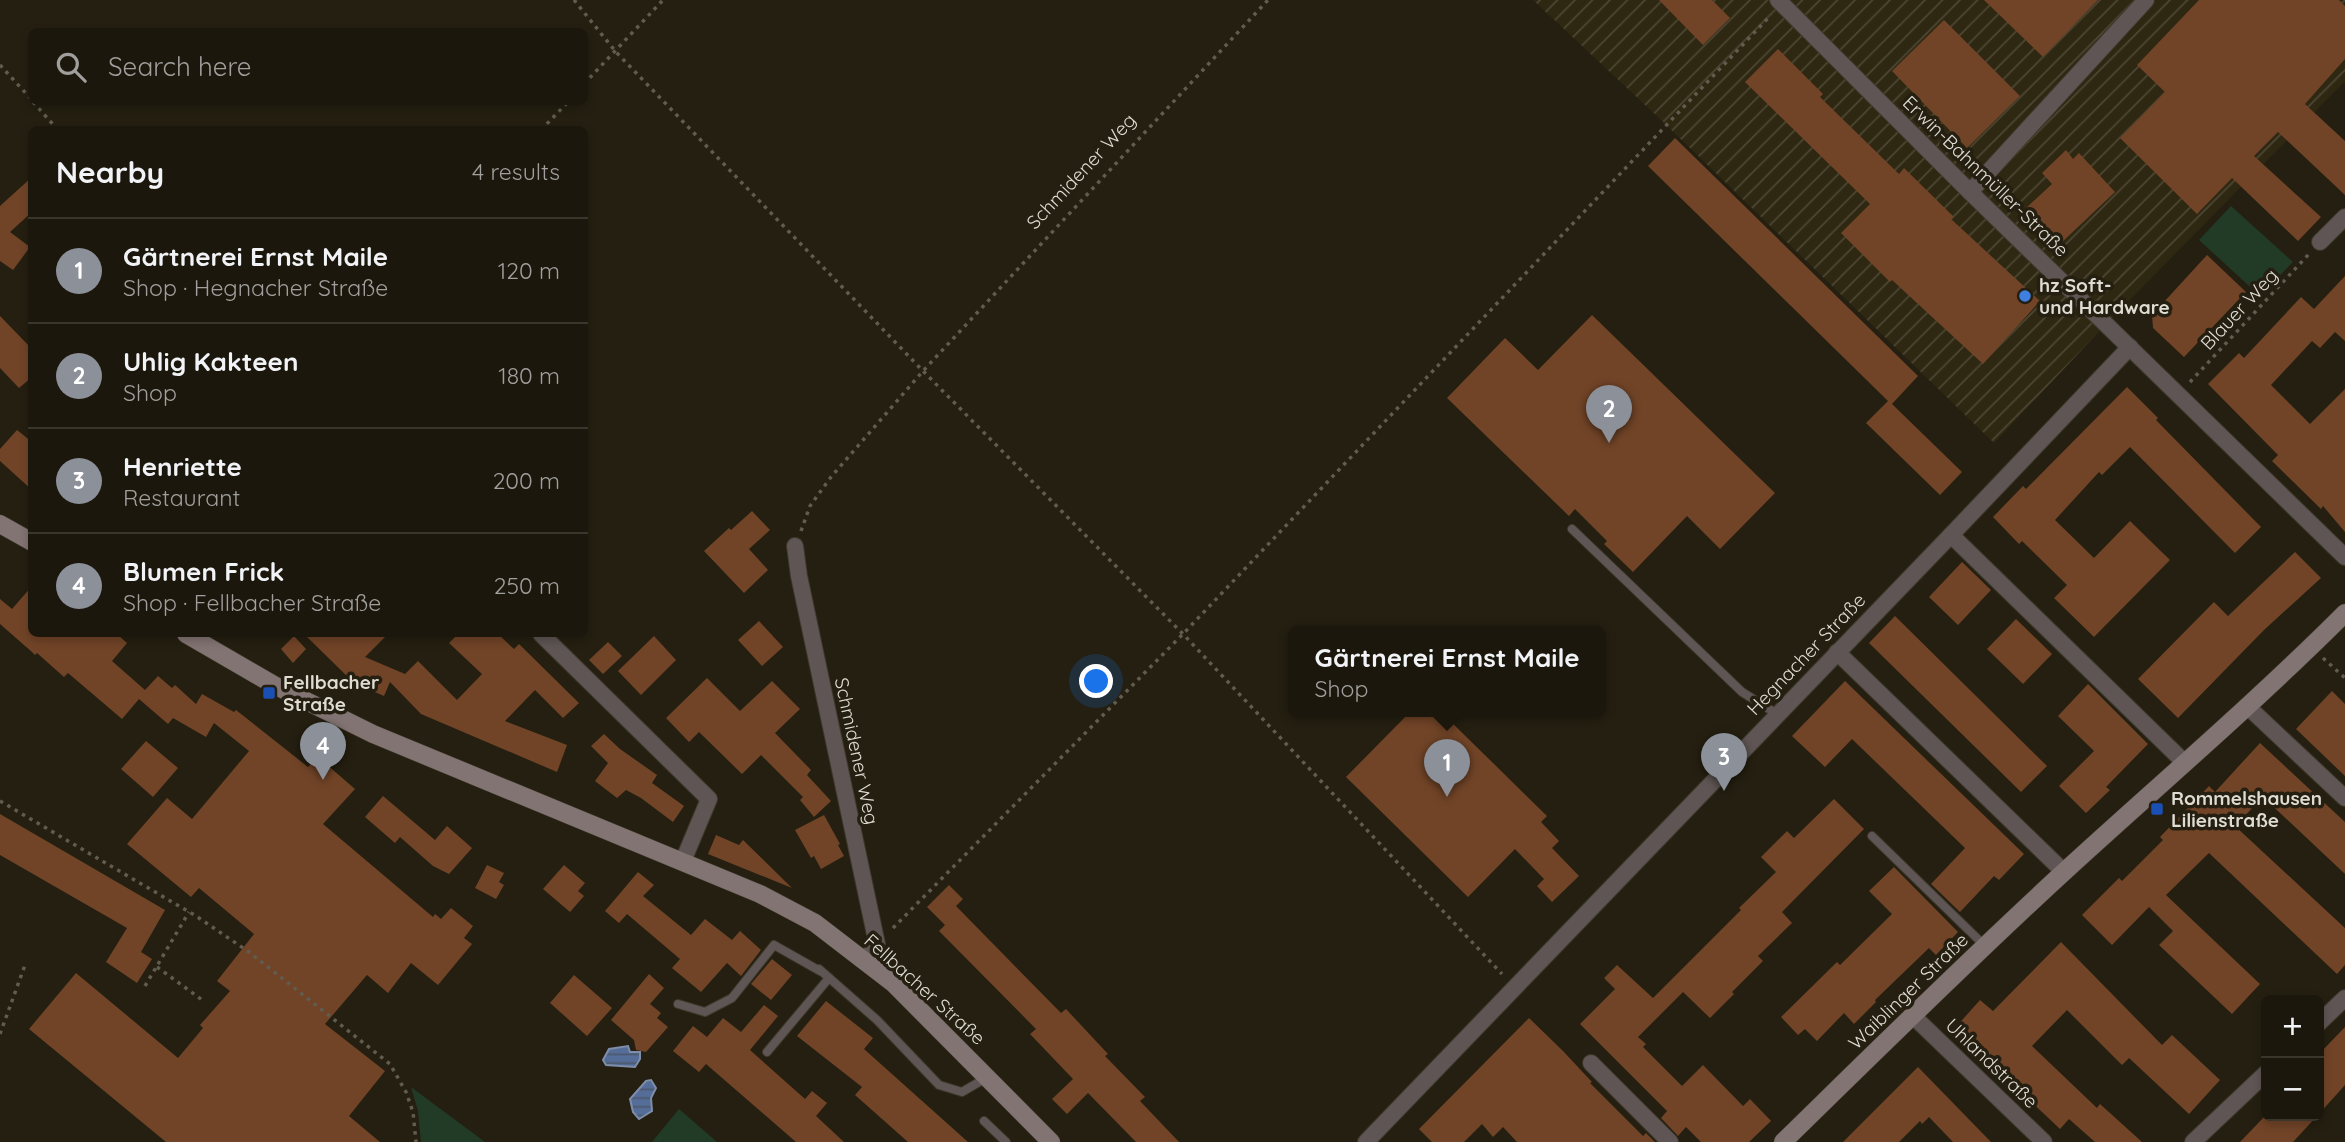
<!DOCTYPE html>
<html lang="en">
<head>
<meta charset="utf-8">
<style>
	:root { --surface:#1b170c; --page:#28241a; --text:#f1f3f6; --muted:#a09f9d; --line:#39362d; --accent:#8c9099 }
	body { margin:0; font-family:Quicksand,sans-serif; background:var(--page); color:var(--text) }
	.controls { position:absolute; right:21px; bottom:21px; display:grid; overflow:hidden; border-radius:10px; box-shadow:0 4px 10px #0003 }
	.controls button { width:63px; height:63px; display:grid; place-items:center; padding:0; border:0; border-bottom:2px solid var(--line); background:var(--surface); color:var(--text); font:35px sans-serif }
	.you { position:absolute; left:1097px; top:682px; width:24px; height:24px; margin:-18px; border:5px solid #fff; border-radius:50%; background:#1a73e8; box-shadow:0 0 0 10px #1a73e833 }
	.badge { display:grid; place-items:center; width:46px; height:46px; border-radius:50%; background:var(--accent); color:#fff; font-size:23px; font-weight:700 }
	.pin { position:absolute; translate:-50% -58px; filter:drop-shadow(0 2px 4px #0008) }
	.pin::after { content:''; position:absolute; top:37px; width:24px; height:21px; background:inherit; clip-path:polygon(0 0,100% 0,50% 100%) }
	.popup { position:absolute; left:1288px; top:626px; width:318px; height:91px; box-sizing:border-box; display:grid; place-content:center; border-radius:10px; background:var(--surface); filter:drop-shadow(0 2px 5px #0005); font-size:23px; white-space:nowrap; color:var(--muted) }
	.popup b { font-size:26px; color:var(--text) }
	.popup::after { content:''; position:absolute; left:50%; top:100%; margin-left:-14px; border:14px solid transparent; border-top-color:var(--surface) }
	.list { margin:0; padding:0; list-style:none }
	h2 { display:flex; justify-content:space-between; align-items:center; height:91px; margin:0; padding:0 28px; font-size:30px }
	h2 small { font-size:23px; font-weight:400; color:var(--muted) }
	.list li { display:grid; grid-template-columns:46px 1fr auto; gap:21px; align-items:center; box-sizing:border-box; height:105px; padding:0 28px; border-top:2px solid var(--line) }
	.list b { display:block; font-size:26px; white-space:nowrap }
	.list p { margin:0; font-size:23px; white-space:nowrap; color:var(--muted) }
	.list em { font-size:23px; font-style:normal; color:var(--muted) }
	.icon { flex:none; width:38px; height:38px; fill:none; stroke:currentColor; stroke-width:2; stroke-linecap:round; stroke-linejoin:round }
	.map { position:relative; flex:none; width:2345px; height:1142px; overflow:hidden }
	.search { position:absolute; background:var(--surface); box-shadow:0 4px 10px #0003; left:28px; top:28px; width:560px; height:77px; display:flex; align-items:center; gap:18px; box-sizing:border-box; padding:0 24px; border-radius:10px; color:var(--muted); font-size:26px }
	.panel { position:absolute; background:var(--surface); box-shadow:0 4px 10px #0003; left:28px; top:126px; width:560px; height:511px; border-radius:10px }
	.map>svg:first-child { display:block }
</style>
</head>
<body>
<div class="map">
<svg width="2345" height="1142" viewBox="0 0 2345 1142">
	<defs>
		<pattern id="industrial-furrows" width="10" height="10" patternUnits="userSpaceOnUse" patternTransform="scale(1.75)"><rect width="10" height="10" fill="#2e2711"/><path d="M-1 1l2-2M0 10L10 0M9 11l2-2" fill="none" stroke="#4c4633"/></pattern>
		<pattern id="water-rules" width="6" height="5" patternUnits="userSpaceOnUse" patternTransform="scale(1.75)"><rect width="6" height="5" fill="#556d99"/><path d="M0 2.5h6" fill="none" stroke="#4c586c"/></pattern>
	</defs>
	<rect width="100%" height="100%" fill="#241f10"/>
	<!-- industrial -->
	<polygon fill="url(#industrial-furrows)" points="1533,0 2345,0 2345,81 2108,322 1994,443 1660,119"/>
	<!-- green -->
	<g fill="#213b27">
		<polygon points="2231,206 2293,262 2260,296 2199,240"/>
		<polygon points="411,1087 485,1142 421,1142 418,1111"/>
		<polygon points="679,1109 717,1142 652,1142"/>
	</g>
	<!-- water -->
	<g fill="url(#water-rules)" stroke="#7e8eaa" stroke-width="2">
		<polygon points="628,1046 630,1052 640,1052 640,1059 635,1067 606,1065 603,1060 609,1049"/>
		<polygon points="651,1080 656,1088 651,1098 652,1111 639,1119 633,1112 630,1099 646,1081"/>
	</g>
	<!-- building -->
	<g fill="#714427">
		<polygon points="1659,0 1712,0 1730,18 1703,45"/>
		<polygon points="1984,0 2098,0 2043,57"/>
		<polygon points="2199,0 2339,0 2345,6 2345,59 2305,104 2345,141 2345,195 2278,132 2254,156 2321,217 2298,241 2232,178 2197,214 2120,138 2165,92 2137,65"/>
		<polygon points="1944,20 2020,96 1967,148 1892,71"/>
		<polygon points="1778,49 1823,94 1820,97 1899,174 1904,168 1954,217 1951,219 2040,301 1983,364 1892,280 1890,282 1841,233 1870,204 1745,82"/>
		<polygon points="1675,138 1918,376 1892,404 1962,472 1940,495 1866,423 1888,401 1648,166"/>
		<polygon points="2066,150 2073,159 2079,153 2115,192 2060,244 2026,208 2052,184 2042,173"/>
		<polygon points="32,177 32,212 10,232 30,247 13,270 0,261 0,206"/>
		<polygon points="2207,255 2246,292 2184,357 2153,328 2152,315"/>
		<polygon points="2345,276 2345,341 2335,332 2320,348 2312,341 2271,385 2310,424 2345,389 2345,532 2323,506 2321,509 2272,461 2278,455 2208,384 2239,353 2244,358 2301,297 2314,309"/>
		<polygon points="1592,315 1775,493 1720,549 1687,516 1633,572 1604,544 1607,541 1575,509 1569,516 1447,398 1505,338 1538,370"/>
		<polygon points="0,316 32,349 32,377 19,388 0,368"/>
		<polygon points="2127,387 2158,418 2156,420 2261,527 2235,553 2130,447 2102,475 2099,472 2055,520 2094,558 2130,521 2170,560 2094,637 2054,598 2067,585 2022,541 2019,544 1993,517 2023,486 2026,489"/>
		<polygon points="17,430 32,442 32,490 0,461 0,449"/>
		<polygon points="752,511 770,530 749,549 768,570 744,593 704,551 729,528 731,530"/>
		<polygon points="2295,552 2321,578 2264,630 2178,718 2138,679 2214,602 2228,616"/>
		<polygon points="1962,562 1991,590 1958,625 1929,597"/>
		<polygon points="32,586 32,634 117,634 127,643 112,661 145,690 158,676 172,688 175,685 196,704 202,694 234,712 236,710 308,767 318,757 355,789 323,824 433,917 435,914 441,919 451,908 473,926 464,938 472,944 438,985 411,963 388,993 367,975 325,1024 385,1071 349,1116 380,1142 166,1142 29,1029 76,973 178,1058 203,1028 200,1025 230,991 217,981 254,934 199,888 191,897 127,844 167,798 192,819 249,751 214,723 206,737 173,718 168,724 139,699 122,719 68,673 64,677 37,653 35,655 32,652 0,624 0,599 12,609"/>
		<polygon points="1895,616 2047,766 2021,792 1869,643"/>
		<polygon points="2016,619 2052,654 2023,684 1987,649"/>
		<polygon points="759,621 783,647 762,666 738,640"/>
		<polygon points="304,634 388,634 365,657 405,674 418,661 457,700 482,674 449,643 458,634 498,634 514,649 519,644 579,703 563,718 535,690 505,721 567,745 557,772 421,714 390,682 384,696 354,683"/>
		<polygon points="294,636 306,649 293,663 281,649"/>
		<polygon points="654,636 676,660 641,695 618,671"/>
		<polygon points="608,642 622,656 603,674 589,660"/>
		<polygon points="707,678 740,711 772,681 800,709 775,733 811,770 807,775 831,801 814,817 800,800 803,797 761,755 742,774 699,732 689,742 666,718"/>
		<polygon points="1845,681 2024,854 1999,880 1994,876 1960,912 1931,884 1965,848 1852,739 1825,767 1792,736"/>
		<polygon points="2088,684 2148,744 2106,787 2110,790 2086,813 2059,786 2094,751 2058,716"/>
		<polygon points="2332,691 2345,704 2345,776 2296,729"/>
		<polygon points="1411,711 1440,711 1547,816 1541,822 1559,841 1552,848 1579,876 1552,902 1537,886 1544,879 1515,849 1468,897 1346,777"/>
		<polygon points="604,734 620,749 657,775 652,783 684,806 673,822 641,798 626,790 617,798 595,781 608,763 591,746"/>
		<polygon points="146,741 178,768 153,797 121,769"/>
		<polygon points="2260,743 2345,822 2345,874 2263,797 2235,826 2345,928 2345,965 2337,974 2209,853 2166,895 2260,984 2232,1014 2159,945 2173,931 2149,907 2112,945 2082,915 2119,878 2122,881 2163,840 2160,837 2209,786 2215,792"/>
		<polygon points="383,796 435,840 447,826 472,848 449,874 433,866 400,837 395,843 365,817"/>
		<polygon points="1834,799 1864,829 1782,912 1792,923 1758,956 1763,961 1732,992 1734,994 1710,1018 1683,992 1638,1037 1646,1044 1643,1047 1682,1086 1703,1065 1743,1106 1750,1099 1771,1121 1749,1142 1701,1142 1686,1127 1678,1136 1661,1118 1667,1111 1580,1024 1615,989 1604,978 1617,965 1653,998 1741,910 1739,908 1776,872 1761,857 1787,831 1794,838"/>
		<polygon points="0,814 165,910 141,952 152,959 137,983 106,962 127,928 0,855"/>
		<polygon points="824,815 840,844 838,845 844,856 821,869 814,856 811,858 795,830"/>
		<polygon points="716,835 739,845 743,840 792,888 708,854"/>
		<polygon points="487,865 504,873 499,882 504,885 496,899 475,888"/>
		<polygon points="564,865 585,883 578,891 584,896 570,912 543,889"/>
		<polygon points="1894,867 1958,932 1936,955 1929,948 1875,1000 1876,1002 1854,1024 1844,1013 1817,1041 1805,1029 1798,1035 1781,1017 1837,962 1840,965 1892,914 1869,891"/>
		<polygon points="638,872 654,885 643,896 691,935 705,919 732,940 740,931 761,950 741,976 727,963 701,992 672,968 680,959 627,914 619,923 605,911"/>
		<polygon points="949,885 963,899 956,906 1061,1013 1066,1009 1108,1054 1105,1056 1145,1097 1140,1101 1179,1142 1136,1142 1088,1093 1067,1114 1052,1099 1073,1079 1030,1034 1036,1029 939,931 945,925 927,907"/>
		<polygon points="2061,942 2162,1045 2172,1035 2220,1080 2189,1114 2129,1058 2122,1065 2067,1010 2032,1046 2097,1108 2100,1104 2142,1142 2095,1142 2069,1119 2060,1129 2008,1080 2010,1078 1955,1028 1980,1000 1993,1011"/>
		<polygon points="772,959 792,975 771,1000 751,984"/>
		<polygon points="649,974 664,988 650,1004 661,1013 657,1018 668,1027 646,1052 636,1050 634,1040 611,1020"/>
		<polygon points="574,975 612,1008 587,1036 550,1003"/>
		<polygon points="826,1001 873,1038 864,1049 968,1142 908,1142 855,1095 862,1087 797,1036"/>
		<polygon points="764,1005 778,1016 750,1050 805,1099 812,1091 827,1103 816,1116 844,1142 796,1142 706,1064 699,1072 673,1051 693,1026 707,1037 723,1018 741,1032"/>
		<polygon points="1529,1018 1563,1051 1592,1082 1590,1083 1643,1136 1646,1133 1655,1142 1517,1142 1503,1127 1493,1137 1482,1124 1464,1142 1432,1142 1419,1129"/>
		<polygon points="2345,1027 2345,1085 2319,1114 2319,1054"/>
		<polygon points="1918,1067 1991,1142 1953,1142 1929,1117 1922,1124 1920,1121 1899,1142 1843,1142"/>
		<polygon points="2265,1116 2317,1116 2293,1142 2240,1142"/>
	</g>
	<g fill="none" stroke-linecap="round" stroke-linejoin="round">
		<!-- lane casing -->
		<g stroke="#3e392b" stroke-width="10">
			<g id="lane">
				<polyline points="1572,529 1742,692 1777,714"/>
				<polyline points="1872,836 1985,946"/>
				<polyline points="819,969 877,1020 939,1085 962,1092 986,1078"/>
				<polyline points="678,1004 705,1012 732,998 774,945 820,971"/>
				<polyline points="767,1052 829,978"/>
				<polyline points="984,1121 1006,1142"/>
			</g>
		</g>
		<!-- street casing -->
		<g stroke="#3e392b" stroke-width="18">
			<g id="street">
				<polyline points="1778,0 1970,192 2345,557"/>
				<polyline points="1970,192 2146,0"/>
				<polyline points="2320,242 2345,217"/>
				<polyline points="1951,535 2185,763"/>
				<polyline points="795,546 799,576 877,944 865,960"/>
				<polyline points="541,634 709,799 683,861"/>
				<polyline points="1837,652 2064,872"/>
				<polyline points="2247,706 2345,798"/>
				<polyline points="1912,1015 2044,1142"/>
				<polyline points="2319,1023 2345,998"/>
				<polyline points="1591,1063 1670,1142"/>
				<polyline points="1366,1142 1951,535 2130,347"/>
				<polyline points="2193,1142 2266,1073"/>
			</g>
		</g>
		<!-- secondary casing -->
		<g stroke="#3e392b" stroke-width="19">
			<g id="secondary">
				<polyline points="0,524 32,542"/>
				<polyline points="186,634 274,685 373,734 760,894 815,923 893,983 1051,1142"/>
				<path d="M1783 1142C1876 1051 1969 959 2065 871 2159 785 2255 703 2345 613"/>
			</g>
		</g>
		<!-- path -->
		<g stroke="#615c4f" stroke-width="3.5" stroke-dasharray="3.5 5" stroke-linecap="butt">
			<polyline points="574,0 616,52 923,371 1183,634 1502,974"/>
			<polyline points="0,65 32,100"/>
			<polyline points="584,84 663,0"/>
			<polyline points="33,102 58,130"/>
			<polyline points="541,130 568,102"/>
			<polyline points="2190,382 2309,254"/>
			<polyline points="801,531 810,506 831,477 923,371 1268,0"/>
			<polyline points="2323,658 2345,678"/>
			<polyline points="0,801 196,916 249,952 390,1064 406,1092 413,1112 416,1142"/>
			<polyline points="893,928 1183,634 1771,15"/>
			<polyline points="157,967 205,1002"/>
			<polyline points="145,986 189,912"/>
			<polyline points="0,1034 25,965"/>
		</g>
		<!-- lane -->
		<use href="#lane" stroke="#5e5554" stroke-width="8"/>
		<!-- street -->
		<use href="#street" stroke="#5e5554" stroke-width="16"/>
		<!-- secondary -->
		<use href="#secondary" stroke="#827472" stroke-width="18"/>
	</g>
	<!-- markers -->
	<circle fill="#3f7fe0" stroke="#241f10" stroke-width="2.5" cx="2025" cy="296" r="7"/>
	<g fill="#1a4fb4" stroke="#241f10" stroke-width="2.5">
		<rect x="262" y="686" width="14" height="14" rx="3.5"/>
		<rect x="2150" y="802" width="14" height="14" rx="3.5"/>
	</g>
	<g text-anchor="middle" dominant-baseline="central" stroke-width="7" stroke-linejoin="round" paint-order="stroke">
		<!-- street labels -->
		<g font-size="19" fill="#dfdcd3" stroke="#241f10">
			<text transform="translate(1081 171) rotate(-47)">Schmidener Weg</text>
			<text transform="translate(1986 176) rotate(44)">Erwin-Bahnmüller-Straße</text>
			<text transform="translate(2239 309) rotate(-47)">Blauer Weg</text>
			<text transform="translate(1806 654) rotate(-46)">Hegnacher Straße</text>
			<text transform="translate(857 751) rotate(78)">Schmidener Weg</text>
			<text transform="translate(925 989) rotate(42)">Fellbacher Straße</text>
			<text transform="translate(1908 991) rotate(-44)">Waiblinger Straße</text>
			<text transform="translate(1992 1063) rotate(44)">Uhlandstraße</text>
		</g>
		<!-- poi labels -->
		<g font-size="19" font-weight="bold" fill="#dfdcd3" stroke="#241f10" text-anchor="start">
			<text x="2039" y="285">hz Soft-<tspan x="2039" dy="22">und Hardware</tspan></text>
			<text x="283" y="682">Fellbacher<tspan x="283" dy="22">Straße</tspan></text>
			<text x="2171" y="798">Rommelshausen<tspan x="2171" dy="22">Lilienstraße</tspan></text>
		</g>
	</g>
</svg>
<div class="controls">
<button>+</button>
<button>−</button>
</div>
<div class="you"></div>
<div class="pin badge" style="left:1447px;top:797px">1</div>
<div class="popup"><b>Gärtnerei Ernst Maile</b>Shop</div>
<div class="pin badge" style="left:1609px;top:443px">2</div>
<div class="pin badge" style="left:1724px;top:791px">3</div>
<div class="pin badge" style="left:323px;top:780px">4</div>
<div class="search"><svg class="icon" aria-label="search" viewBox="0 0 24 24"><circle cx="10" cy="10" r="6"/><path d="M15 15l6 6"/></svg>Search here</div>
<section class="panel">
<h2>Nearby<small>4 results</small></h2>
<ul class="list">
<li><span class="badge">1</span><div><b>Gärtnerei Ernst Maile</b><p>Shop · Hegnacher Straße</p></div><em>120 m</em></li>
<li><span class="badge">2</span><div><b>Uhlig Kakteen</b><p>Shop</p></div><em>180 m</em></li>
<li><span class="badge">3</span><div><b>Henriette</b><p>Restaurant</p></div><em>200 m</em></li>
<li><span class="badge">4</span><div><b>Blumen Frick</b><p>Shop · Fellbacher Straße</p></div><em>250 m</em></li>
</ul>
</section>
</div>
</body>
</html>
